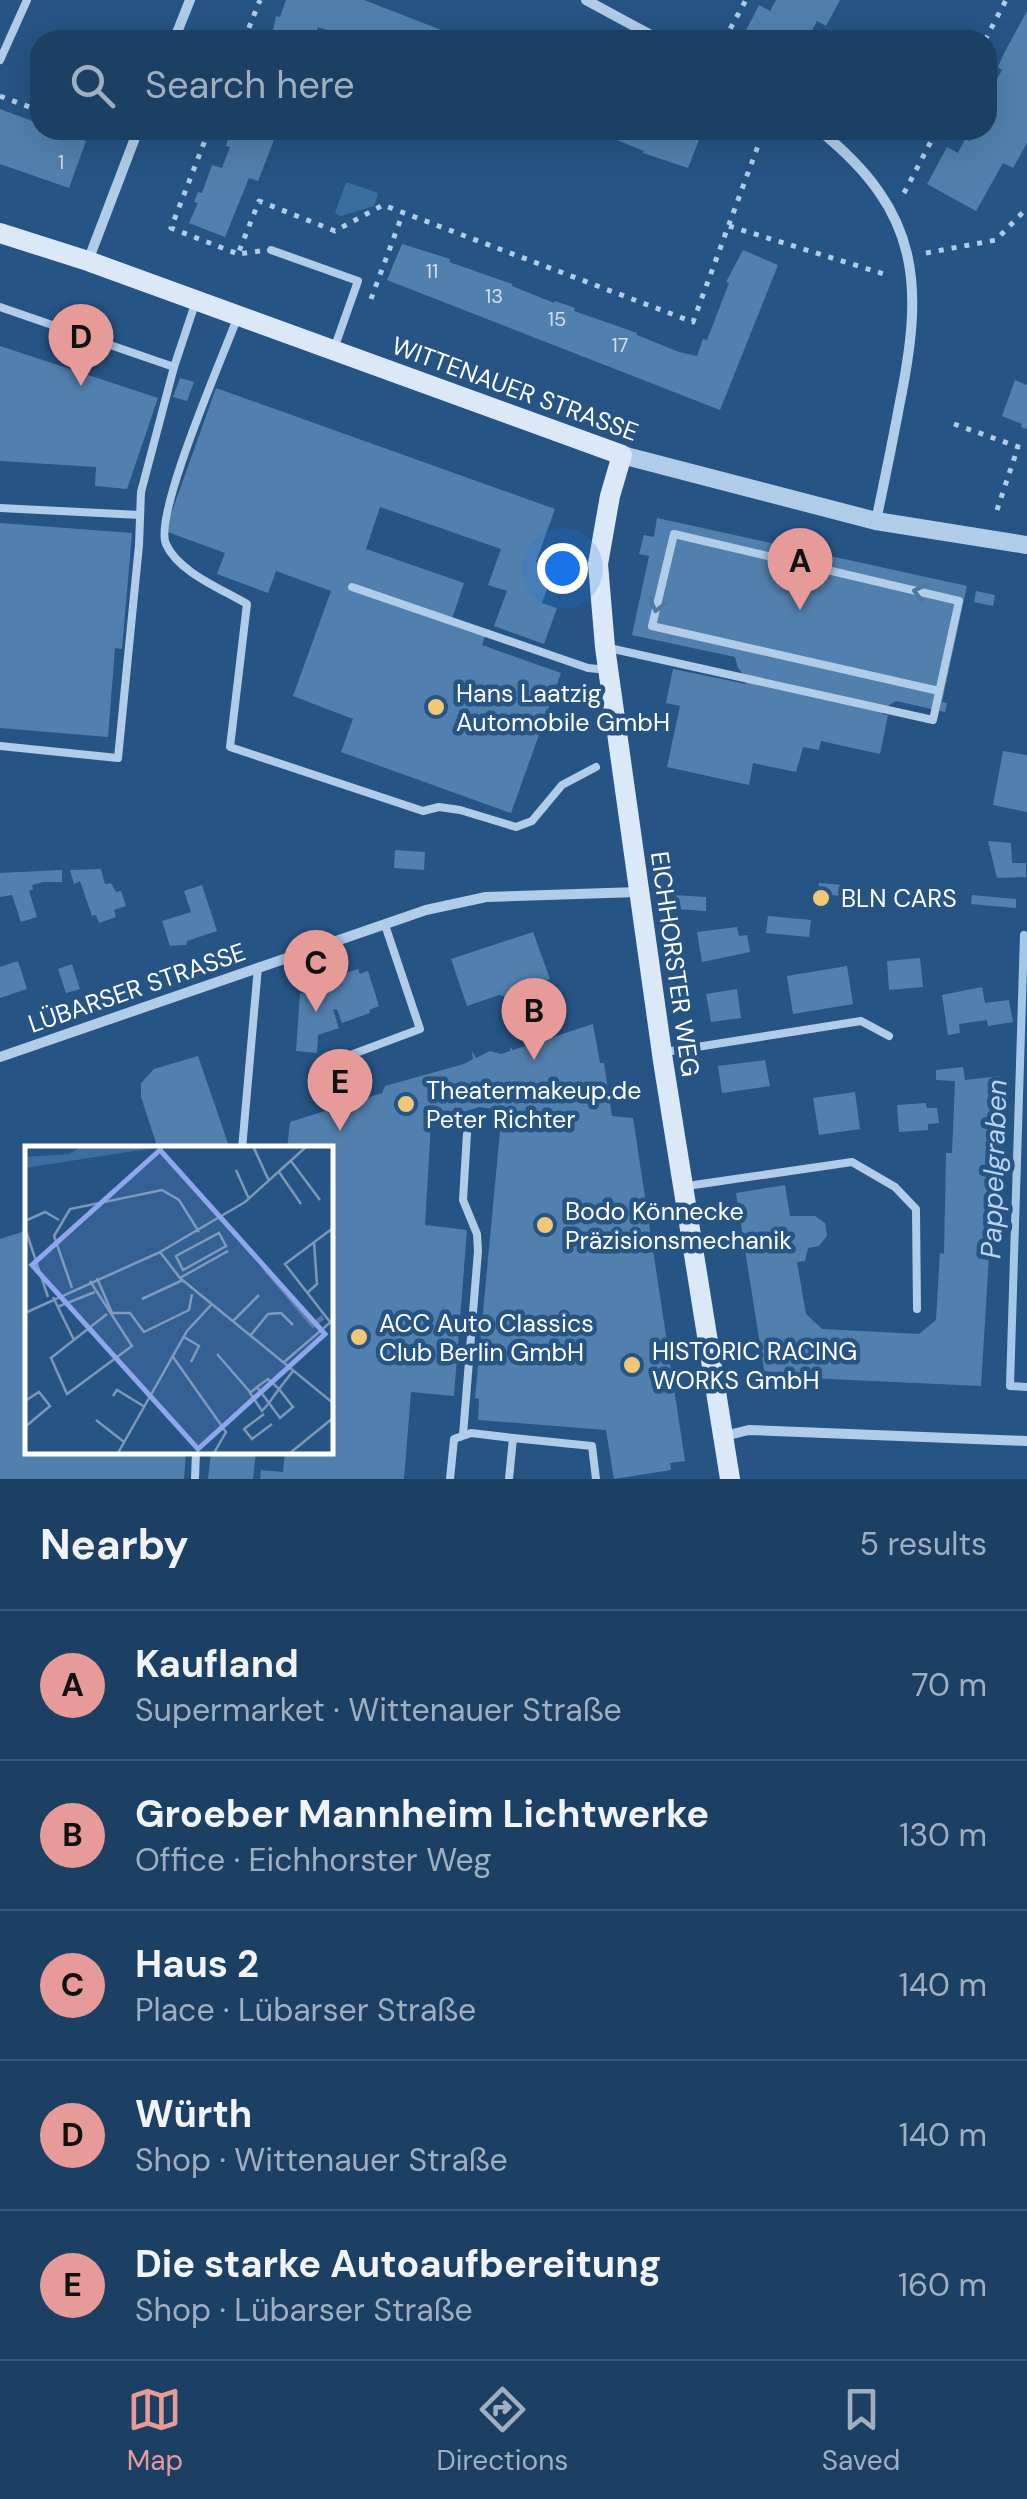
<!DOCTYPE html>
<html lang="en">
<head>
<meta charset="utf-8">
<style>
	:root { --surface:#1c3f64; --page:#294a6d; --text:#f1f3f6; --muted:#a0afbf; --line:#3a5878; --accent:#e69b98 }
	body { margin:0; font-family:"DM Sans",sans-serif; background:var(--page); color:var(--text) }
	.you { position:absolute; left:562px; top:568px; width:35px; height:35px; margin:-25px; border:8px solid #fff; border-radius:50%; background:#1a73e8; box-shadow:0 0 0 15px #1a73e833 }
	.badge { display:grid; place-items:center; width:65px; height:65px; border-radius:50%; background:var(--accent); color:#111; font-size:32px; font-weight:700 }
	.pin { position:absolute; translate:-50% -82px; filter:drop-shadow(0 2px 5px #0008) }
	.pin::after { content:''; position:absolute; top:52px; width:35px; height:30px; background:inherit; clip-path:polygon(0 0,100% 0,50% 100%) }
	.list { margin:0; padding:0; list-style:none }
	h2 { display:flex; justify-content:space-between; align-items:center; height:130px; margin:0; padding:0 40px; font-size:42px }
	h2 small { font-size:32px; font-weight:400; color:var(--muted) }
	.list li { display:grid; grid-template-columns:65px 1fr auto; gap:30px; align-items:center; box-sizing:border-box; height:150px; padding:0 40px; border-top:2px solid var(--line) }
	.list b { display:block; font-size:38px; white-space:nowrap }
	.list p { margin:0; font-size:32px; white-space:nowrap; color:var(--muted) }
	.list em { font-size:32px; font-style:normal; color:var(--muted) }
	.icon { flex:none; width:55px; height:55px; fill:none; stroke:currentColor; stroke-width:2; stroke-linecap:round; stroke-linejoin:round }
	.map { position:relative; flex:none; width:1027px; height:1479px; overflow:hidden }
	.search { position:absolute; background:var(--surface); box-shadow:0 10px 40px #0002; left:30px; right:30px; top:30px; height:110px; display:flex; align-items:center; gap:25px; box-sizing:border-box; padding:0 35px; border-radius:30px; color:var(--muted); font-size:38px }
	.sheet { height:880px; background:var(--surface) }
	nav { display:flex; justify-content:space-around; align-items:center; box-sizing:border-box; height:140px; border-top:2px solid var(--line); background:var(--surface); font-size:28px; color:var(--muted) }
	nav a { display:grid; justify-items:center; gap:5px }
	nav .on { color:var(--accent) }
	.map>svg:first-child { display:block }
</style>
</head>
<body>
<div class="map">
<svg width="1027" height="1479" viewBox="0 0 1027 1479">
	<rect width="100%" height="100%" fill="#265485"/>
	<!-- green -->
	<polygon fill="#3a6ea1" points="346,182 378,193 374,206 341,216 335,213"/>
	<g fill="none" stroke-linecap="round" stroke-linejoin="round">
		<!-- stream -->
		<polyline stroke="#a4c7e8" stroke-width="8" points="1024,935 1010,1386 1027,1387"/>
	</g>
	<!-- building -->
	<g fill="#5280ae">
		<polygon points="286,0 364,0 467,40 359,40 318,27 313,40 271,40 276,16 280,17"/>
		<polygon points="776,0 840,0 826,26 817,21 807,40 741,40 759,5 770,11"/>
		<polygon points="1027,11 1027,143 1013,168 1003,163 976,211 927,184 947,147 958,153 965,139 970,141 976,130 987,130 987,109 993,99 987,96 1002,70 998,67 1004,53"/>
		<polygon points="0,109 40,124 40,130 57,130 86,141 69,188 0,164"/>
		<polygon points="236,130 278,130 258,181 249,178 225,237 189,223 198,203 194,202 198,192 202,193 212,165 222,168 230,147 226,146 229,136 233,137"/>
		<polygon points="592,130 696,130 702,132 688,168 643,153 644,151"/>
		<polygon points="402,244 450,259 449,262 512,284 512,286 554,303 555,301 575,308 574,311 637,333 637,335 679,352 697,356 703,339 707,340 729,283 726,282 743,250 778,265 720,410 387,280"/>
		<polygon points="0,346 158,398 127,489 95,486 96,467 0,461"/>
		<polygon points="180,378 194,382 187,401 173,397"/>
		<polygon points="1015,380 1027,385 1027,429 1021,427 1022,424 1002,416"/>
		<polygon points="216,388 555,509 536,562 554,569 542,603 557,608 544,644 494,626 507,591 488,585 501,549 380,507 366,549 464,583 450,625 485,636 482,645 561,673 511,813 341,752 353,719 293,696 331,591 276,571 268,593 217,574 225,553 165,531"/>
		<polygon points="657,518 967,586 942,702 947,703 945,712 896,701 883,709 882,714 888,715 880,754 821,741 819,750 803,747 804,744 796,772 753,763 749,785 667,767 680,706 666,703 673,669 746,684 747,679 738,668 735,657 632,635 649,556 639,554 644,535 654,537"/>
		<polygon points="0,523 132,533 122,649 115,648 108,737 0,728"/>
		<polygon points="976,591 995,595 993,606 974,602"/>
		<polygon points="1003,751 1027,755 1027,812 993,805"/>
		<polygon points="988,841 1011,843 1012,863 1026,863 1026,877 997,878"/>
		<polygon points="395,850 425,852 424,870 394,868"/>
		<polygon points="101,869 105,884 111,883 116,892 121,891 126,906 114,910 116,917 99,923 96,915 92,916 80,881 74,884 70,870"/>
		<polygon points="62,870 62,882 43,882 32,885 33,889 29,891 37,917 21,922 12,895 0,897 0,873"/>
		<polygon points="819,883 864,887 863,898 818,894"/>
		<polygon points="202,885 217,931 187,941 186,945 170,946 162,921 191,912 184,891"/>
		<polygon points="673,895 706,897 706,911 675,909"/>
		<polygon points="972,895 1016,899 1016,908 971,904"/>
		<polygon points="768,916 811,920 809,937 766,933"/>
		<polygon points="737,927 739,936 747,935 750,952 702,962 697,932"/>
		<polygon points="533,932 550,979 517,990 512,998 499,995 467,1006 451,959"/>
		<polygon points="920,958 923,987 889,990 887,961"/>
		<polygon points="18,961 27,989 0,998 0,967"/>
		<polygon points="72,964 80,989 66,993 58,969"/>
		<polygon points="847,966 853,1004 793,1014 787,976"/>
		<polygon points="358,969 360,974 368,971 379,1006 369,1010 370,1013 342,1023 337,1009 333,1010 339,1028 318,1035 317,1053 296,1051 300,994 328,984 327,979"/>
		<polygon points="982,987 985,1003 1009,1000 1013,1022 988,1026 987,1020 959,1024 960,1033 948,1035 942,995"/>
		<polygon points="737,989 741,1018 711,1022 706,994"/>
		<polygon points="593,1024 600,1063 604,1063 612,1116 633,1118 685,1461 670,1463 671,1470 614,1479 606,1430 478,1420 479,1399 475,1398 502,1110 479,1107 431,1123 425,1225 467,1230 454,1396 411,1392 404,1479 260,1479 261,1470 283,1472 285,1452 330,1452 330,1149 287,1149 290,1122 382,1093 385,1086 464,1064 473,1059 472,1051 476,1058 490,1051 501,1054 510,1051 510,1047 513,1050"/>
		<polygon points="198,1056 230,1149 158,1149 141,1097 141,1083 154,1069"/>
		<polygon points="765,1060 770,1086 722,1093 718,1066"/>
		<polygon points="963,1067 965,1080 1000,1076 981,1386 765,1376 736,1193 785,1185 790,1216 815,1216 825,1223 827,1236 819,1246 808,1248 805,1261 797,1262 806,1314 822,1329 919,1334 936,1320 940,1253 944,1254 946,1153 952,1153 955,1081 936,1080 936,1070"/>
		<polygon points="855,1092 860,1129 819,1135 813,1098"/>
		<polygon points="926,1103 927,1108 937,1108 939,1123 928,1124 928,1130 899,1132 897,1105"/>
		<polygon points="28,1230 28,1452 186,1452 184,1479 0,1479 0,1239"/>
		<polygon points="211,1452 256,1452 253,1479 208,1479"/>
	</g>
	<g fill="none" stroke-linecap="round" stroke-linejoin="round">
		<!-- path -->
		<g stroke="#b0cce8" stroke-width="5" stroke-dasharray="5 8" stroke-linecap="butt">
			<polyline points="244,40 260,0"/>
			<polyline points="724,40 746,0"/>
			<polyline points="985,40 1006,0"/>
			<polyline points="0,96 40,111"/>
			<polyline points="209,130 171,228 238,254"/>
			<polyline points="904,193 937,130"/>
			<polyline points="729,226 884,274"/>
			<polyline points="260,251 238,254 259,201 335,231 383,205 693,322 759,143"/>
			<polyline points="926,253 996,240 1027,208"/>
			<polyline points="371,299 403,213"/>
			<polyline points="954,424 1027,450"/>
			<polyline points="997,510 1018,447"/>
		</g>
		<!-- service -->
		<g stroke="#b0cce8" stroke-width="8">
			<polyline points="0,60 27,0"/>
			<polyline points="271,250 358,281 335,346"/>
			<polyline points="0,307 174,367"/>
			<path d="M238 316C224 354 153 515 166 544 178 572 222 589 247 604L230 747 423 811 439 807 460 810 516 827 532 821 562 785 596 767"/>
			<polyline points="0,508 140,515"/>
			<polyline points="352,587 588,668 608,670"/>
			<polyline points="609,648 933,720 959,601 674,534 652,626 939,691"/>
			<polyline points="0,746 118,758 139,545 141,492 174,367 196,301"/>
			<polyline points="665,1052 861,1021 889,1036"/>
			<polyline points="321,1066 420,1029 385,925"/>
			<polyline points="242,1149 258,967"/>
			<polyline points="687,1186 852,1162 895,1187 916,1209 917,1309"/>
			<polyline points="463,1435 478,1251 477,1234 463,1200 467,1133"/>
			<polyline points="195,1479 196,1452"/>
			<polyline points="450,1479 454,1439 471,1433 513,1438"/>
			<polyline points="509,1479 513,1438 592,1446 596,1479"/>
		</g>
		<!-- minor -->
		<g stroke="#b0cce8" stroke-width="10">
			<polyline points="586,0 660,40"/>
			<polyline points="174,40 190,0"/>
			<path d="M819 130C922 213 924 285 899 407 892 445 884 483 876 521"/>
			<polyline points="88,261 138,130"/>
			<polyline points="0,1057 426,910 486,897 638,892"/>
			<polyline points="724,1436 749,1430 1027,1441"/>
		</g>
		<!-- tertiary -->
		<polyline stroke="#b0cce8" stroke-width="18" points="622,455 876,521 1027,545"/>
		<!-- secondary -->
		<polyline stroke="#dae8f7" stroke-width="20" points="0,233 88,261 622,455 610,496 598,564 605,647 663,1061 730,1479"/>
	</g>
	<!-- one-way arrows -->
	<defs><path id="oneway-chevron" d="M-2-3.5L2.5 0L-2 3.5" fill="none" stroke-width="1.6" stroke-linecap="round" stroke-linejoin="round" transform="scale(2.5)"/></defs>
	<g stroke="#4f78a3">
		<use href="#oneway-chevron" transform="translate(920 592) rotate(-167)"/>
		<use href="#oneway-chevron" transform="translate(657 605) rotate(104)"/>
	</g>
	<!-- markers -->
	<g fill="#f1c775" stroke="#265485" stroke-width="4">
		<circle cx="436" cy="707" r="10"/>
		<circle cx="821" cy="898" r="10"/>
		<circle cx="406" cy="1104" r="10"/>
		<circle cx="545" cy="1225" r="10"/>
		<circle cx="359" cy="1337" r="10"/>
		<circle cx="632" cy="1365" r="10"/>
	</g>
	<g text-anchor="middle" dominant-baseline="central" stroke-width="9" stroke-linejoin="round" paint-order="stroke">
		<!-- number labels -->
		<g font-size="20" fill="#d4dfeb">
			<text x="61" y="162">1</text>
			<text x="432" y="271">11</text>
			<text x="494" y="296">13</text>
			<text x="557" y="319">15</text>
			<text x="620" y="345">17</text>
		</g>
		<!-- street labels -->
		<g font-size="25" fill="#fff" stroke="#265485">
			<text transform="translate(515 389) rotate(20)">WITTENAUER STRASSE</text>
			<text transform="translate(675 964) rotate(82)">EICHHORSTER WEG</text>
			<text transform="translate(137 988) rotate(-19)">LÜBARSER STRASSE</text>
		</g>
		<!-- poi labels -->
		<g font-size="25" fill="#fff" stroke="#265485" text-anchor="start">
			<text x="456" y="693">Hans Laatzig<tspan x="456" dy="29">Automobile GmbH</tspan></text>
			<text x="841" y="898">BLN CARS</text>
			<text x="426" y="1090">Theatermakeup.de<tspan x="426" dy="29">Peter Richter</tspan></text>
			<text x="565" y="1211">Bodo Könnecke<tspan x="565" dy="29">Präzisionsmechanik</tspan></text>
			<text x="379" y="1323">ACC Auto Classics<tspan x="379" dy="29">Club Berlin GmbH</tspan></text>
			<text x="652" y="1351">HISTORIC RACING<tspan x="652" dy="29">WORKS GmbH</tspan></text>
		</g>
		<!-- water labels -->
		<g font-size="28" font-style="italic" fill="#bbd5ef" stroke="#265485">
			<text transform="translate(994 1169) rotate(-88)">Pappelgraben</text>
		</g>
	</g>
	<!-- overview -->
	<g transform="translate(25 1146)">
		<rect width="308" height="308" fill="#265485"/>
		<path d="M58 0H141L0 22V11L44 8Z" fill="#3a6ea1"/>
		<path fill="none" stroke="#59789a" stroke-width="5" d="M239 121 288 179 298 171"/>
		<path fill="none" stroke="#7d98b6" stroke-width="2.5" d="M228 0 244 35M266 15 295 54M211 24 224 53M254 26 276 58M0 75 20 66 34 74M0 82 23 151M194 87 201 100 158 124 151 110ZM135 106 220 56 282 0M72 132 87 167H105L119 186 164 164 167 148M155 132 203 105M65 135 107 200 42 248 26 212 82 168M47 142 29 90 45 63 137 44 154 54 174 86M282 147 292 138 289 96M28 151 49 194M117 153 158 134M32 161 70 146M0 167 135 106 155 132 308 257M207 176 234 149M305 176 260 118 308 82M225 190 243 168 256 167 268 179M159 191 174 200 166 216M192 208 225 246M148 211 201 286 189 307M258 217 308 174M232 241 225 247 237 265 244 257 254 243 243 233 232 241 244 257 255 272 268 261 254 243 268 225M88 250 92 244 120 261M0 255 14 246 25 260 0 281M239 268 219 283 227 293 247 278M71 274 99 296M93 307 162 185 186 159M265 307 308 272"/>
		<path fill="#8ea6ec" fill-opacity="0.15" stroke="#8ea6ec" stroke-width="5" d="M135 4 300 188 173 303 7 119Z"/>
		<rect width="308" height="308" fill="none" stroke="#fff" stroke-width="5"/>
	</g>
</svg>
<div class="you"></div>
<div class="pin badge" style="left:800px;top:610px">A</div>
<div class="pin badge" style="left:534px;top:1060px">B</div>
<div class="pin badge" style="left:316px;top:1012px">C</div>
<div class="pin badge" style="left:81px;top:386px">D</div>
<div class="pin badge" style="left:340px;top:1131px">E</div>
<div class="search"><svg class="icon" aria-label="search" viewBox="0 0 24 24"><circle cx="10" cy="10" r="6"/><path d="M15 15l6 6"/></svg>Search here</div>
</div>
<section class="sheet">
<h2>Nearby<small>5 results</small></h2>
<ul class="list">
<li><span class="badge">A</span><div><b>Kaufland</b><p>Supermarket · Wittenauer Straße</p></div><em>70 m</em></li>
<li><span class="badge">B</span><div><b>Groeber Mannheim Lichtwerke</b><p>Office · Eichhorster Weg</p></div><em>130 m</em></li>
<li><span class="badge">C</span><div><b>Haus 2</b><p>Place · Lübarser Straße</p></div><em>140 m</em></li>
<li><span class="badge">D</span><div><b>Würth</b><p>Shop · Wittenauer Straße</p></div><em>140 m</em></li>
<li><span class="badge">E</span><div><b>Die starke Autoaufbereitung</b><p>Shop · Lübarser Straße</p></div><em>160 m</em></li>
</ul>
</section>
<nav>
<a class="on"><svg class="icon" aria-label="map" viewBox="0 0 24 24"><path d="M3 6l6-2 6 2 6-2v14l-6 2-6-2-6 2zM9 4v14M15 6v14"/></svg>Map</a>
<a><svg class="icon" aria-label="directions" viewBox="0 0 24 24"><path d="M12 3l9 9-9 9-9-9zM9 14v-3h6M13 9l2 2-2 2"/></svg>Directions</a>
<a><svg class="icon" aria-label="saved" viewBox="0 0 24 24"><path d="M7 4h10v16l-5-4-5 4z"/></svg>Saved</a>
</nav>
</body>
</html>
